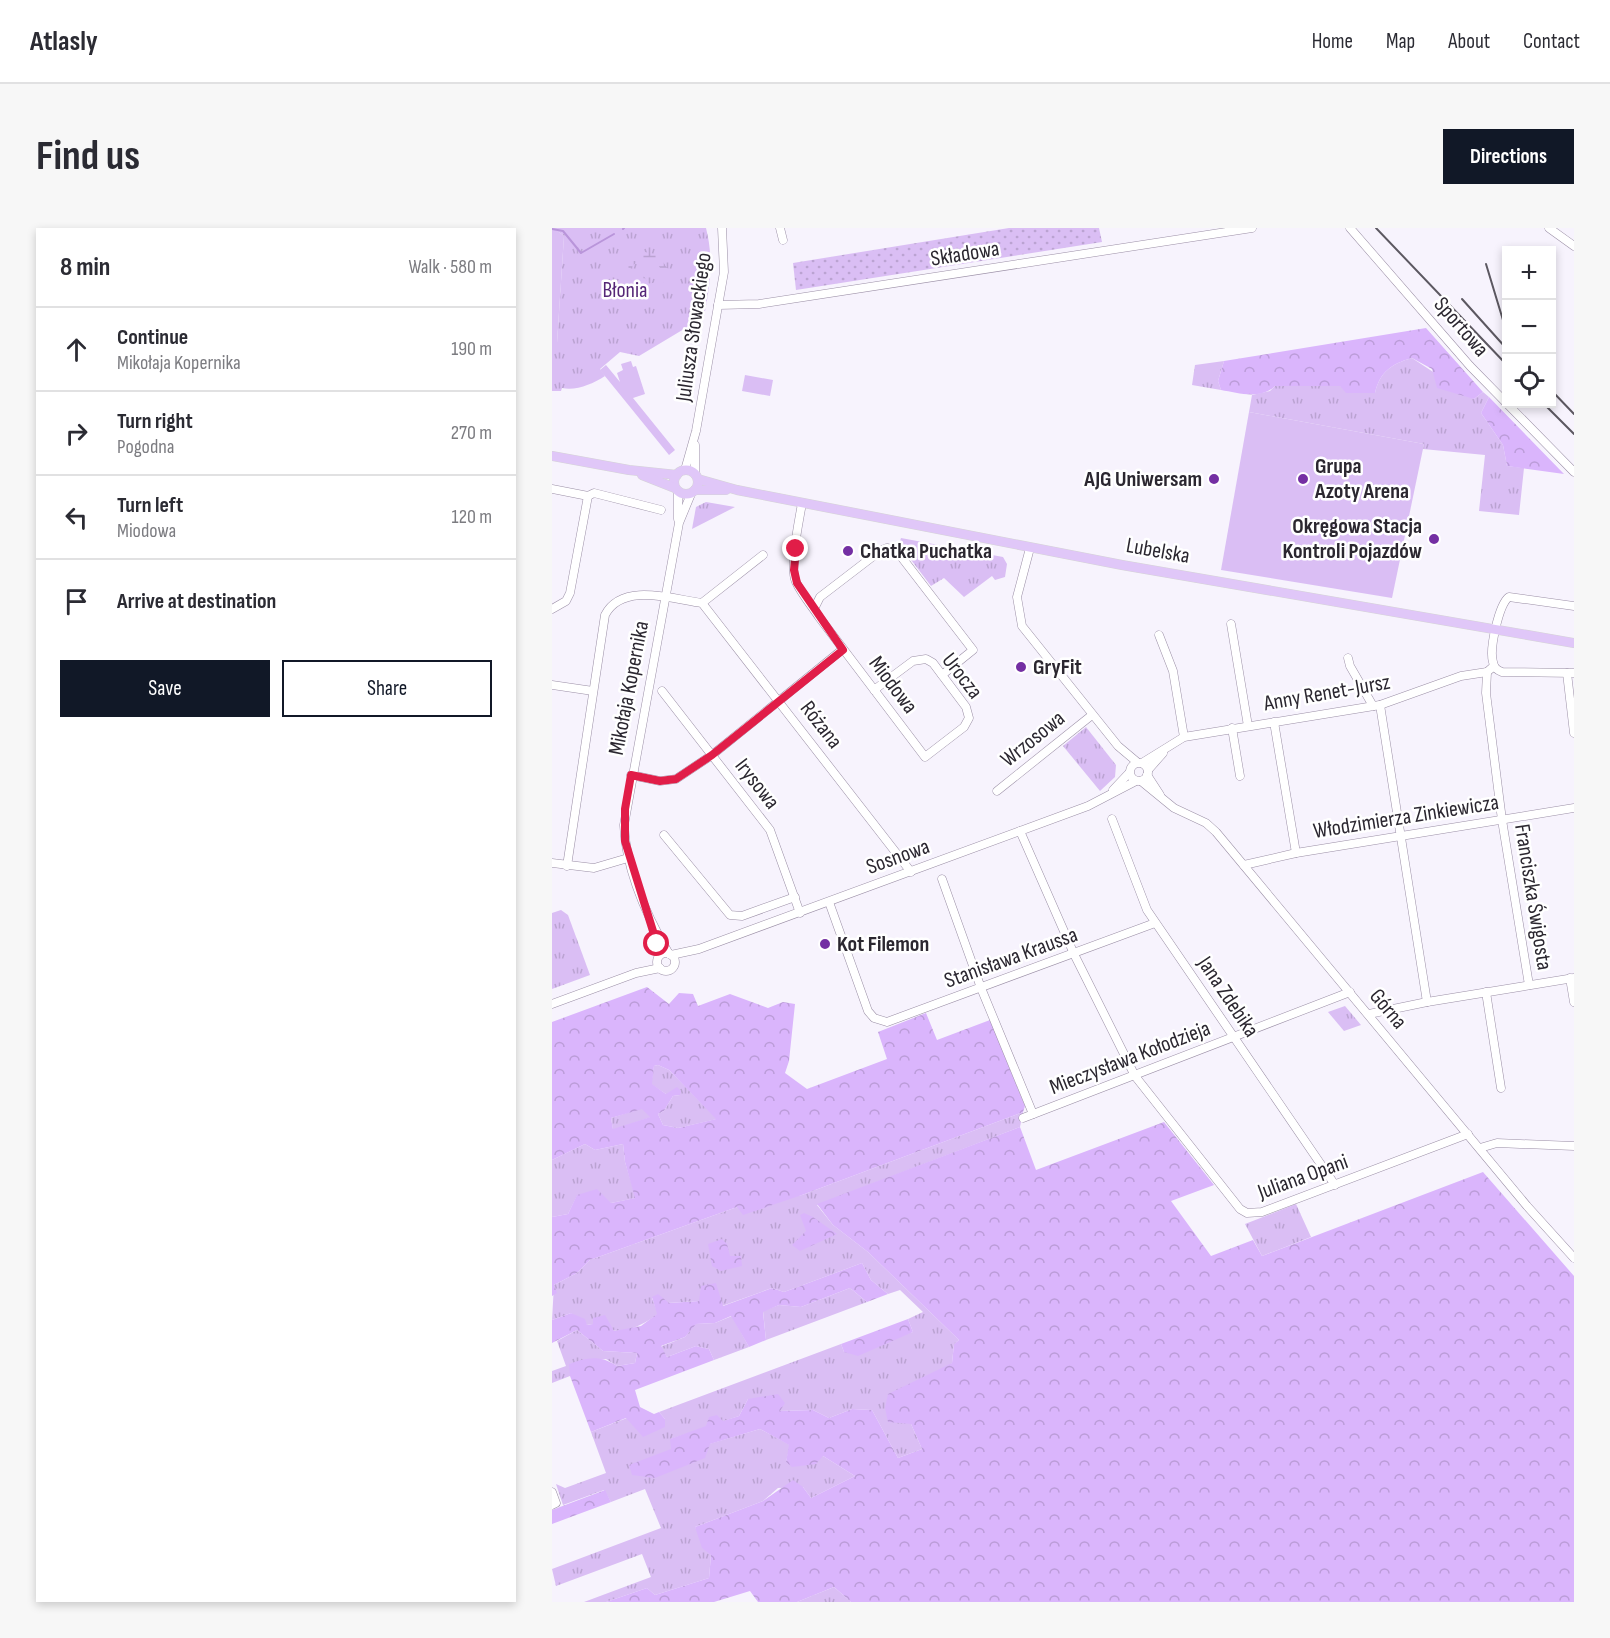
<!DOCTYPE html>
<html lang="en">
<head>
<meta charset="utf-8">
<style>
	:root { --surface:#fff; --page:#f7f7f7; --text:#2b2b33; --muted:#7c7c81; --line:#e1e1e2; --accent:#111827 }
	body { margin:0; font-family:"Sofia Sans Condensed",sans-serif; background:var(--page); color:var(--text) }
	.controls { position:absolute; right:18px; top:18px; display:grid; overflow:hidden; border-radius:0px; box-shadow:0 3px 9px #0003 }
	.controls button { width:54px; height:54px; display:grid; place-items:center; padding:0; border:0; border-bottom:2px solid var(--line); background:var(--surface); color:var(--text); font:30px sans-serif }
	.stop { position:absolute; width:18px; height:18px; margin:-14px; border:4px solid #e11d48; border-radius:50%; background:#fff }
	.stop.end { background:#e11d48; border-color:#fff; box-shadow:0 2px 6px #0008 }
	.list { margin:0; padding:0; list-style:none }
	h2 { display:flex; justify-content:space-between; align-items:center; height:78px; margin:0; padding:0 24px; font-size:26px }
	h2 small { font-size:20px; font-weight:400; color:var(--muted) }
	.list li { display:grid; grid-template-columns:39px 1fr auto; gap:18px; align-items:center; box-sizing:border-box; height:84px; padding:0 24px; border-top:2px solid var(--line) }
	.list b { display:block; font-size:22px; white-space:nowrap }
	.list p { margin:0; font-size:20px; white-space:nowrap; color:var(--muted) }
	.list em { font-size:20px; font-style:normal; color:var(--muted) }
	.actions { display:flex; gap:12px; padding:18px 24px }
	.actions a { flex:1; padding:14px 0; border:2px solid var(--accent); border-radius:0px; text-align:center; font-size:21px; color:var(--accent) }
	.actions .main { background:var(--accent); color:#fff }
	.icon { flex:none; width:33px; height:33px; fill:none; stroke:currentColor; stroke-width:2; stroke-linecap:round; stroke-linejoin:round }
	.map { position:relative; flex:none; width:1022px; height:1374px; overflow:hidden; border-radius:0px }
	header { display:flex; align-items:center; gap:36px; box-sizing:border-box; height:84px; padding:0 30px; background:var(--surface); border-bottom:2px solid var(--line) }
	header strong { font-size:28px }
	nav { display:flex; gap:33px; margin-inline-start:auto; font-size:21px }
	.intro { display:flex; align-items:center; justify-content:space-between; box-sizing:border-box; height:144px; padding:0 36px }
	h1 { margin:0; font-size:42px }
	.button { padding:15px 27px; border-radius:0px; background:var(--accent); color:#fff; font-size:21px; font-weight:700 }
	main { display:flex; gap:36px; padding:0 36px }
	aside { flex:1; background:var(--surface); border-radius:0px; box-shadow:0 3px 9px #0003 }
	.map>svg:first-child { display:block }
</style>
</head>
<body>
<header>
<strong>Atlasly</strong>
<nav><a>Home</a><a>Map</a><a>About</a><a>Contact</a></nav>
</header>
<div class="intro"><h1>Find us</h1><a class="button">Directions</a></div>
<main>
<aside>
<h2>8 min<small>Walk · 580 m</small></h2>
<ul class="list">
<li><svg class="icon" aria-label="ahead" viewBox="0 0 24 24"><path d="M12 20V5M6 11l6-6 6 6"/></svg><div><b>Continue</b><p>Mikołaja Kopernika</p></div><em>190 m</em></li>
<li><svg class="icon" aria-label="right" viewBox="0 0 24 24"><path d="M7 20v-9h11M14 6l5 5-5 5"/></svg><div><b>Turn right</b><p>Pogodna</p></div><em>270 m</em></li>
<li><svg class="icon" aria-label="left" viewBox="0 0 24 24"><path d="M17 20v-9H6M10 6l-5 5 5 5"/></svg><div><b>Turn left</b><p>Miodowa</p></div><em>120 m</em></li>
<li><svg class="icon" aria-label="arrive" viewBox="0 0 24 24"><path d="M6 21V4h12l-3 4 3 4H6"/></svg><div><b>Arrive at destination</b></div></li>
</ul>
<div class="actions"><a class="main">Save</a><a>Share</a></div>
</aside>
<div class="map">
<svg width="1022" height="1374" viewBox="0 0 1022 1374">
	<defs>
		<pattern id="grass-tufts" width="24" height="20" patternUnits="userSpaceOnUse" patternTransform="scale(1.5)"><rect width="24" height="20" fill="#dabef4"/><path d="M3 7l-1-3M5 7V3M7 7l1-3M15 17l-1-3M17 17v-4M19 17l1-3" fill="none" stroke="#bba3d2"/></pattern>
		<pattern id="forest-crowns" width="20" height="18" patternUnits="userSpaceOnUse" patternTransform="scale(1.5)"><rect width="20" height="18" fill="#dab5fc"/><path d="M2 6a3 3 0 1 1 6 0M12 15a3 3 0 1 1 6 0" fill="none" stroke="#bb9cd8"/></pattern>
		<pattern id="wetland-marsh" width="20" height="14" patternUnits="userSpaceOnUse" patternTransform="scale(1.5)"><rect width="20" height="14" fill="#dabef4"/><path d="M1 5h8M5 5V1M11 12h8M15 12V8" fill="none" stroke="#bba3d2"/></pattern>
		<pattern id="garden-dots" width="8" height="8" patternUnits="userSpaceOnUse" patternTransform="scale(1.5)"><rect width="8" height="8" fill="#dabef4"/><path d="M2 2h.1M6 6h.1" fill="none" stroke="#bba3d2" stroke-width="1.8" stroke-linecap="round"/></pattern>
	</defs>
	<rect width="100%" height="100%" fill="#f7f3fd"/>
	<!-- grass -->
	<g fill="url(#grass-tufts)">
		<path d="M0 0H154C162 31 158 58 152 89L87 128 68 124 48 141 53 148C41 156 24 163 10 160L9 163H0V115H5L12 8 7 4H0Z"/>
		<path d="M860 130 922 171 931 164 937 169 929 185 951 217 955 238 972 240 967 287 927 283 933 227 871 221 872 216 697 184 700 167 718 163 723 158H788L823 165C828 144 839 136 860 130Z"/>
		<polygon points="672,133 666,153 669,162 640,157 643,137"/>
		<polygon points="154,274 183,279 140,301 144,279"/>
		<polygon points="349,310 451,329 455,336 453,349 443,352 440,348 412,369 392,350 379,358 347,316"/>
		<polygon points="534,499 564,537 563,549 548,563 511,518"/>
		<polygon points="9,682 16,687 38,747 0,761 0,685"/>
		<polygon points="793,778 809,797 792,803 776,784"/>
		<polygon points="106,837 117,842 165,891 126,900 111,897 106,886 112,883 121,868 128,867 114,866 99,856 102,838"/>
		<polygon points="90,880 99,889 61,902 59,890"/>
		<path d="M471 884 468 899 265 977 281 997 316 1024 407 1112 402 1116 400 1135 359 1196 370 1221 346 1230 320 1182 300 1181 277 1190 261 1182 227 1183 196 1171 187 1188 119 1211 157 1216 208 1201 238 1217 234 1234 271 1228 303 1248 259 1270 251 1259 226 1260 211 1273 143 1299 159 1327 157 1350 103 1367 95 1360 54 1374H32L99 1349 90 1326 4 1358 0 1341 109 1300 93 1261 59 1274 52 1262 11 1277 4 1256 13 1260 54 1245 39 1204 75 1190 113 1191 107 1184 289 1116 292 1124 361 1104 356 1091 371 1084 348 1062 336 1066 319 1052 310 1035 232 1064 220 1060 170 1078 147 1073 116 1075 100 1070 106 1086C93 1095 76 1106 59 1102 50 1100 44 1095 35 1097L19 1085 0 1092 2 1057 25 1045 38 1032 185 979 250 967Z"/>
		<polygon points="33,916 43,922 71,916 73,934 84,970 59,975 25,968 16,986 0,989 0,932"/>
		<polygon points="744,976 759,1009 710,1028 693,996"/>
		<polygon points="298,1060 315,1074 214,1112 211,1083 227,1077 249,1079"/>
		<polygon points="180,1088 197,1119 162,1132 157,1121 144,1118 115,1129 108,1119 133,1109 143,1096 163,1095"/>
		<polygon points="25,1102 51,1123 85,1125 83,1135 65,1138 54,1131 18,1136 18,1148 0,1155 0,1143 14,1138 5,1113"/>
		<polygon points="282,1359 299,1374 245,1374"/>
	</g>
	<!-- forest -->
	<g fill="url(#forest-crowns)" fill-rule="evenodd">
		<path d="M874 100 931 164 922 171 885 160 880 141 860 130C839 136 828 144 823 165H794L788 158H723C709 172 686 165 669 162L666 153 672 133Z"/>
		<polygon points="937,169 1012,246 955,238 951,217 929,185"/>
		<path d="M95 759 117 776 127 765 141 766 146 778 178 766 216 780 231 774 243 776 237 833 233 845 255 861 335 831 326 804 374 785 385 812 438 792 473 878 471 884 250 967 191 987 185 979 38 1032 25 1045 2 1057 5 1065 0 1068V989L16 986 25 967 45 961 59 975 83 970 73 934 71 916 43 922 33 916 0 932V794ZM106 837 117 842 164 891 126 900 111 897 106 886 112 883 121 868 128 867 129 863 125 859 114 866 100 856 102 838ZM90 881 98 889 61 901 59 890Z"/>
		<polygon points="612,894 662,957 619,973 659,1028 701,1012 710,1028 931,944 1022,1048 1022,1374 299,1374 282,1359 245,1374 206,1374 198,1363 162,1374 54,1374 95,1360 103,1367 157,1350 159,1327 150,1320 143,1299 211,1273 241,1252 251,1259 259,1270 303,1248 271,1228 264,1236 240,1239 234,1234 237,1217 208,1201 158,1216 153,1230 103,1250 80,1247 77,1237 119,1221 118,1211 154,1198 157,1189 165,1187 171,1193 187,1188 196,1171 226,1166 233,1175 228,1183 261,1182 277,1190 300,1181 320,1182 346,1230 370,1221 359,1196 336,1194 333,1180 336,1166 400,1135 402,1116 407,1112 316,1024 281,997 265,976 468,899 484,942"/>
		<polygon points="252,985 261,989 285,1006 248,1023 240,1017 254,1003 248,987"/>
		<polygon points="170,1011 175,1016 178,1028 189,1028 190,1038 169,1043 160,1038 156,1016"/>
		<path d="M310 1035 319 1052 336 1066 315 1074 298 1060 249 1079 227 1077 211 1084 214 1112 197 1119 179 1088 163 1095 144 1096 133 1109 109 1118 115 1129 144 1118 157 1121 162 1132 83 1162 88 1179 102 1186 107 1184 113 1191V1199L91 1209 74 1190 39 1204 18 1148 17 1136C35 1129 49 1127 65 1138L83 1135 85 1125 51 1123 25 1102 0 1115V1092L19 1085 33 1091 35 1097 41 1096V1090L53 1087 62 1103 89 1098 105 1086 100 1069 106 1066 117 1075 147 1073 149 1058 164 1055 171 1078 220 1060 232 1064Z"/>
		<polygon points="356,1091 361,1104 306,1128 292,1124 289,1116"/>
		<polygon points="53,1262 59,1274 0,1296 0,1282"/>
	</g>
	<!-- wetland -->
	<path fill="url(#wetland-marsh)" d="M93 24 106 27 116 41 113 53 101 61 94 60 89 49 91 47 97 56 108 53 110 43 103 32C88 27 81 37 73 47L69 45 70 37Z"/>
	<!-- garden -->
	<polygon fill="url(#garden-dots)" points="457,0 547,0 550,14 244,62 241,35"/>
	<!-- pitch -->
	<g fill="#dabef4">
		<polygon points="0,4 7,4 12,8 5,115 0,115"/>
		<polygon points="79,133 81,139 84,138 93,166 81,170 123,222 117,227 48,142 54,137 68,154 65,145 71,142 69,136"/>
		<polygon points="193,147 221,152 218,168 190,163"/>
		<polygon points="697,184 872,216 840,370 669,342"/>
	</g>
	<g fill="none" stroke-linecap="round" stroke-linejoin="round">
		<!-- stream -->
		<g stroke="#b995da" stroke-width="2">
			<polyline points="0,1 11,3 29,25 62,6"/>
			<polyline points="71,1 72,0"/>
		</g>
		<!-- minor casing -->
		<g stroke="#9b8fa6" stroke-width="9">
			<g id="minor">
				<polyline points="228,0 231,12"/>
				<polyline points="798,0 918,138 1022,244"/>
				<polyline points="997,0 1022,18"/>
				<polyline points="166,77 207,76 700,0"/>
				<polyline points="133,242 144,203 172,44 170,0"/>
				<polyline points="143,246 143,217"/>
				<polyline points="0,261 36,268 42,265 109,282"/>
				<polyline points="126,264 126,291"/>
				<path d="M250 275C247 294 237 338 244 354 250 367 260 378 267 389L373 529 412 499 417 490 414 479 381 435 374 431 361 433 322 462"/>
				<polyline points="478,320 465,369 470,398 566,518 585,534"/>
				<polyline points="150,375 211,327"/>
				<path d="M1022 378 957 369C947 376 937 421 941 434 942 440 945 442 950 444L1022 445"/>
				<polyline points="263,379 268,369 328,323 335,320 344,322 421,422 390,447"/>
				<polyline points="0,381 14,373 18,365 36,268"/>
				<polyline points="679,396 696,498"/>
				<polyline points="607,407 621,443 632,509"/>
				<polyline points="796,430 798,438 821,478"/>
				<polyline points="935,444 934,465 950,592 977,757"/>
				<polyline points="1015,445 1022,505"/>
				<polyline points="0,457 41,463"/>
				<polyline points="110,463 218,602 248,685"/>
				<polyline points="828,477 875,774"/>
				<polyline points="722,494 744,625"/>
				<polyline points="680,500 688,548"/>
				<circle cx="587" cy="544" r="9"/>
				<polyline points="590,535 632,509 828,477 909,448 935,444 942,438"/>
				<polyline points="596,542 611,525"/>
				<polyline points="79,547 108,553 124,551 160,527 291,421"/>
				<polyline points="595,547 608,567"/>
				<polyline points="589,553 622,580 654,595 664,604 975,978 1022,1030"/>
				<polyline points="561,562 577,545"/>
				<polyline points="445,563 540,487"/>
				<polyline points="560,591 595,682 783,957"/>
				<polyline points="468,603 522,726 583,848 688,981 695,985 710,984 916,906"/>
				<polyline points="112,607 178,687 190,688 243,669"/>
				<polyline points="0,635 42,640 76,630"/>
				<polyline points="692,637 744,625 1022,580"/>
				<path d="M15 638 53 387C70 354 120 371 150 375L359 644"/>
				<polyline points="390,651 429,760 481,886"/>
				<polyline points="277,674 316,783 322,790 335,794 603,695"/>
				<circle cx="114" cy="734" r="9"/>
				<path d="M117 726C94 687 74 642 72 597L127 295 139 266"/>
				<polyline points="119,727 147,721 536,578 584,553"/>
				<polyline points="1018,750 1022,774"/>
				<polyline points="934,764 949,860"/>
				<polyline points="0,776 84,745 108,740"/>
				<polyline points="817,786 875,774 1022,750"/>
				<polyline points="471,890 798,764"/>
				<polyline points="928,920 945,915 1022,918"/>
				<polyline points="0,1264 4,1275 0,1277"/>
			</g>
		</g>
		<!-- major casing -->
		<g stroke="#d5d4d6" stroke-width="10">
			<g id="major">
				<polyline points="0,228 77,242 125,247"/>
				<circle cx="134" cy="254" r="12"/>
				<polyline points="90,247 123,260"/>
				<polyline points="146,251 185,262 570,337 1022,415"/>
				<polyline points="143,262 174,262"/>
			</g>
		</g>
		<!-- minor -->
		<use href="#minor" stroke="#fff" stroke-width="8"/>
		<!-- major -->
		<use href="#major" stroke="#e0c7f8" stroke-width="9"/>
		<!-- rail -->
		<g stroke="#5c5861" stroke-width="2">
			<polyline points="824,0 954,136"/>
			<polyline points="934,36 954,102"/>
			<polyline points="910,71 954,120"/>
			<polyline points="999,162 1022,186"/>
			<polyline points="992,176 1022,206"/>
		</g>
	</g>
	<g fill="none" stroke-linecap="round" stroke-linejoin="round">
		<!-- route -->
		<polyline stroke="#e11d48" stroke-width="8" points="105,716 73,613 73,581 79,547 108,553 124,551 160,527 291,422 245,355 242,342 244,321"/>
	</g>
	<!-- markers -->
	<g fill="#742fa3" stroke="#fff" stroke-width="2">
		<circle cx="662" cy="251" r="6"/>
		<circle cx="751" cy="251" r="6"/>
		<circle cx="882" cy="311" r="6"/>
		<circle cx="296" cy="323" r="6"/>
		<circle cx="469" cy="439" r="6"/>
		<circle cx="273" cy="716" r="6"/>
	</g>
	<g text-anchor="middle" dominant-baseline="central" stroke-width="5" stroke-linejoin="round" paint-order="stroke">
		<!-- street labels -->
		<g font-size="22" fill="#2b2730" stroke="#fff">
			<text transform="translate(413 26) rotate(-9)">Składowa</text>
			<text transform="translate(142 99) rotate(-82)">Juliusza Słowackiego</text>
			<text transform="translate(909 99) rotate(49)">Sportowa</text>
			<text transform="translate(606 323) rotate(10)">Lubelska</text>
			<text transform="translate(410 448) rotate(52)">Urocza</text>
			<text transform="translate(341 457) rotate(53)">Miodowa</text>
			<text transform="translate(77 460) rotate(-79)">Mikołaja Kopernika</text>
			<text transform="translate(775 465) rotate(-10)">Anny Renet-Jursz</text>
			<text transform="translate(269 497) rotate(52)">Różana</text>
			<text transform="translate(481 511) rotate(-39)">Wrzosowa</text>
			<text transform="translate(205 556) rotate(52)">Irysowa</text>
			<text transform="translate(854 589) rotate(-9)">Włodzimierza Zinkiewicza</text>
			<text transform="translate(346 629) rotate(-20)">Sosnowa</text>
			<text transform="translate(981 669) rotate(81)">Franciszka Świgosta</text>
			<text transform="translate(459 730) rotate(-20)">Stanisława Kraussa</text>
			<text transform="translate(676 769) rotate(56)">Jana Zdebika</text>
			<text transform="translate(836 781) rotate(50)">Górna</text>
			<text transform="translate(578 830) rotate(-21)">Mieczysława Kołodzieja</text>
			<text transform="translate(751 949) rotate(-20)">Juliana Opani</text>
		</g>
		<!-- park labels -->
		<g font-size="22" fill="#552677" stroke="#fff">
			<text x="73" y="62">Błonia</text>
		</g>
		<!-- poi labels -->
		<g font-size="22" font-weight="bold" fill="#2b2730" stroke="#fff" text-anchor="start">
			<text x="763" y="238">Grupa<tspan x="763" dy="25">Azoty Arena</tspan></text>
			<text x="650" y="251" text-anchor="end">AJG Uniwersam</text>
			<text x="870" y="298" text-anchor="end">Okręgowa Stacja<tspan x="870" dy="25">Kontroli Pojazdów</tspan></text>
			<text x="308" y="323">Chatka Puchatka</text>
			<text x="481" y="439">GryFit</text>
			<text x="285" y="716">Kot Filemon</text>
		</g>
	</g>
</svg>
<div class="controls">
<button>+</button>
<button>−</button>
<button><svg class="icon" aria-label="locate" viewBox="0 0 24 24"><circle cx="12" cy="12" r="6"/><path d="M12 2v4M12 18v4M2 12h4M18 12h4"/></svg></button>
</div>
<div class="stop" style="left:105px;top:716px"></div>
<div class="stop end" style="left:244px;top:321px"></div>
</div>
</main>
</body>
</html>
